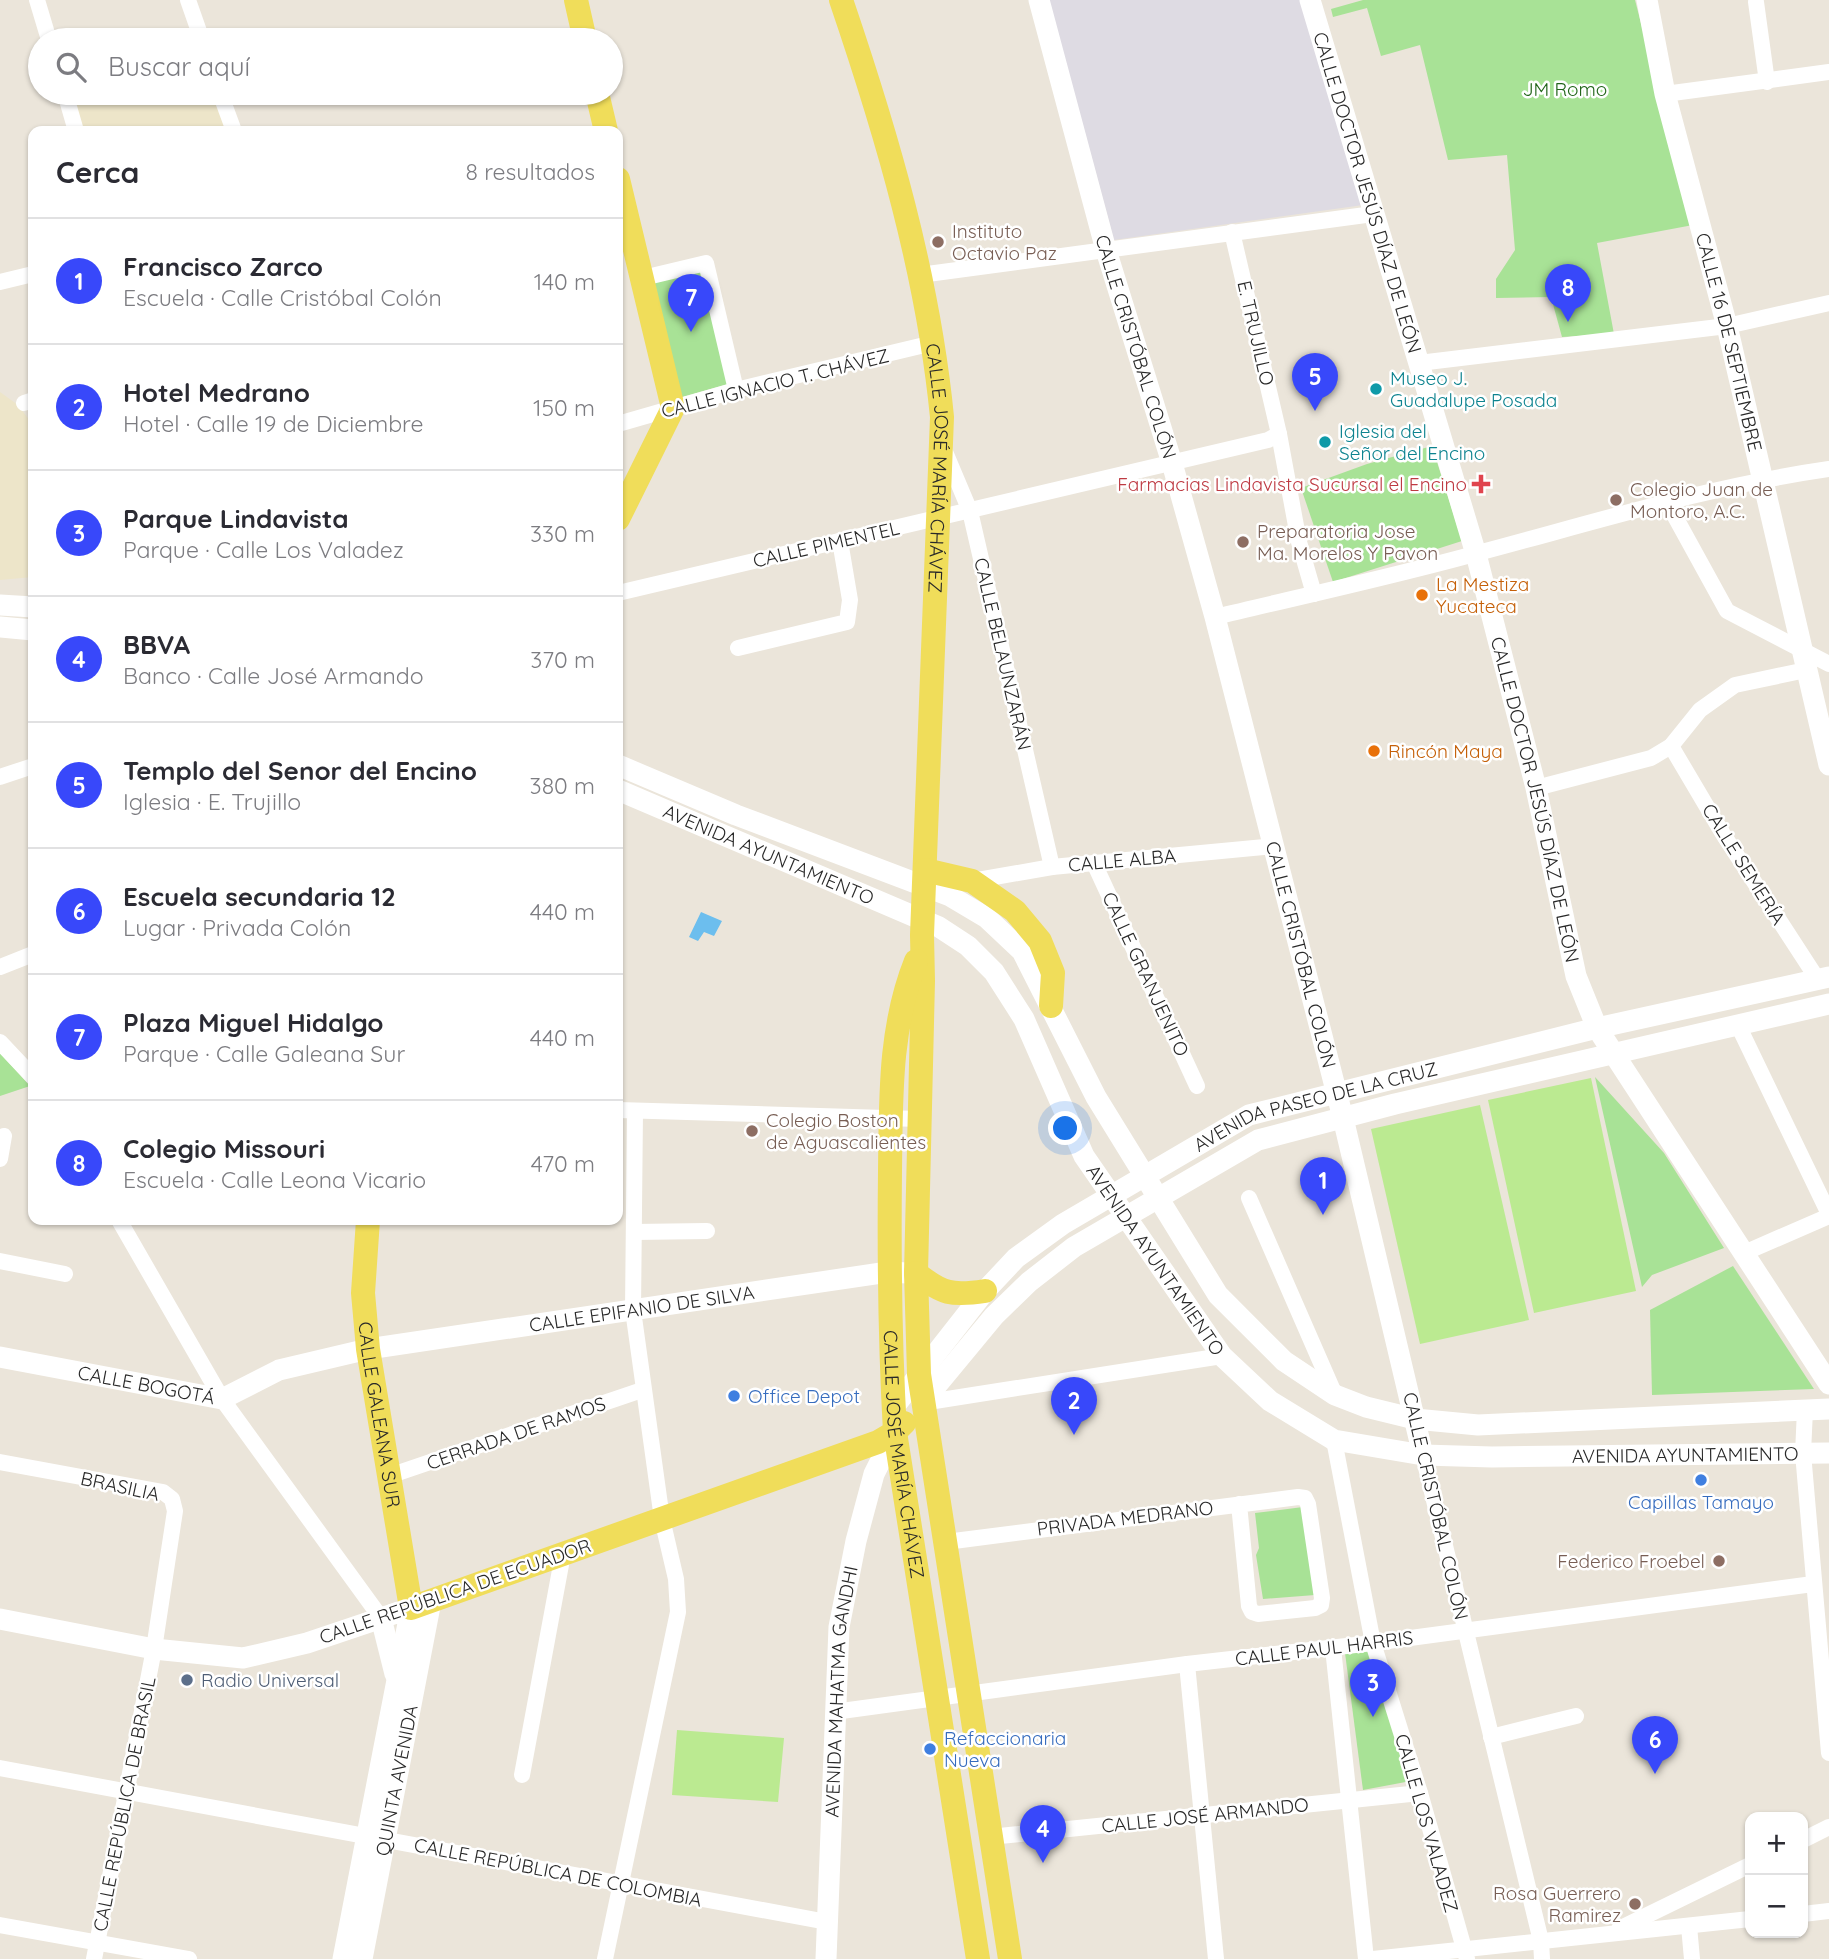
<!DOCTYPE html>
<html lang="es">
<head>
<meta charset="utf-8">
<style>
	:root { --surface:#fff; --page:#f7f7f7; --text:#2b2b33; --muted:#7c7c81; --line:#e1e1e2; --accent:#3848fa }
	body { margin:0; font-family:Quicksand,sans-serif; background:var(--page); color:var(--text) }
	.controls { position:absolute; right:21px; bottom:21px; display:grid; overflow:hidden; border-radius:14px; box-shadow:0 2px 5px #0004 }
	.controls button { width:63px; height:63px; display:grid; place-items:center; padding:0; border:0; border-bottom:2px solid var(--line); background:var(--surface); color:var(--text); font:35px sans-serif }
	.you { position:absolute; left:1066px; top:1129px; width:24px; height:24px; margin:-18px; border:5px solid #fff; border-radius:50%; background:#1a73e8; box-shadow:0 0 0 10px #1a73e833 }
	.badge { display:grid; place-items:center; width:46px; height:46px; border-radius:50%; background:var(--accent); color:#fff; font-size:23px; font-weight:700 }
	.pin { position:absolute; translate:-50% -58px; filter:drop-shadow(0 2px 4px #0008) }
	.pin::after { content:''; position:absolute; top:37px; width:24px; height:21px; background:inherit; clip-path:polygon(0 0,100% 0,50% 100%) }
	.list { margin:0; padding:0; list-style:none }
	h2 { display:flex; justify-content:space-between; align-items:center; height:91px; margin:0; padding:0 28px; font-size:30px }
	h2 small { font-size:23px; font-weight:400; color:var(--muted) }
	.list li { display:grid; grid-template-columns:46px 1fr auto; gap:21px; align-items:center; box-sizing:border-box; height:126px; padding:0 28px; border-top:2px solid var(--line) }
	.list b { display:block; font-size:26px; white-space:nowrap }
	.list p { margin:0; font-size:23px; white-space:nowrap; color:var(--muted) }
	.list em { font-size:23px; font-style:normal; color:var(--muted) }
	.icon { flex:none; width:38px; height:38px; fill:none; stroke:currentColor; stroke-width:2; stroke-linecap:round; stroke-linejoin:round }
	.map { position:relative; flex:none; width:1829px; height:1959px; overflow:hidden }
	.search { position:absolute; background:var(--surface); box-shadow:0 2px 5px #0004; left:28px; top:28px; width:595px; height:77px; display:flex; align-items:center; gap:18px; box-sizing:border-box; padding:0 24px; border-radius:38px; color:var(--muted); font-size:26px }
	.panel { position:absolute; background:var(--surface); box-shadow:0 2px 5px #0004; left:28px; top:126px; width:595px; height:1099px; border-radius:14px }
	.map>svg:first-child { display:block }
</style>
</head>
<body>
<div class="map">
<svg width="1829" height="1959" viewBox="0 0 1829 1959">
	<rect width="100%" height="100%" fill="#ebe5da"/>
	<!-- industrial -->
	<polygon fill="#dedbe3" points="1049,0 1300,0 1363,205 1114,240"/>
	<!-- education -->
	<g fill="#ede5c9">
		<polygon points="123,93 215,93 229,131 83,131 75,104"/>
		<polygon points="0,392 18,405 33,425 33,577 0,580"/>
	</g>
	<!-- green -->
	<g fill="#a8e296">
		<polygon points="1363,0 1635,0 1693,225 1597,243 1614,334 1562,337 1551,297 1496,298 1496,279 1515,250 1507,155 1448,160 1420,45 1381,56 1367,8 1333,17 1331,9"/>
		<polygon points="701,268 732,383 682,397 650,281"/>
		<polygon points="1432,446 1462,541 1333,582 1301,488 1367,464"/>
		<polygon points="0,1053 30,1086 0,1096"/>
		<polygon points="1595,1077 1664,1153 1724,1248 1652,1275 1642,1287"/>
		<polygon points="1733,1266 1814,1389 1652,1395 1650,1310"/>
		<polygon points="1303,1507 1315,1595 1263,1599 1256,1555 1259,1548 1255,1513"/>
		<polygon points="1372,1648 1411,1781 1363,1790 1345,1653"/>
	</g>
	<!-- pitch -->
	<g fill="#bbea91">
		<polygon points="1591,1078 1636,1291 1534,1313 1488,1100"/>
		<polygon points="1480,1105 1529,1320 1420,1344 1371,1129"/>
		<polygon points="677,1730 784,1738 778,1802 672,1795"/>
	</g>
	<!-- water -->
	<polygon fill="#6cbeee" points="701,912 722,921 714,936 704,932 698,941 689,937"/>
	<g fill="none" stroke-linecap="round" stroke-linejoin="round">
		<!-- street -->
		<g stroke="#fff" stroke-width="16">
			<polyline points="37,0 49,40"/>
			<polyline points="188,0 202,40"/>
			<polyline points="1756,2 1767,82"/>
			<polyline points="65,93 76,131"/>
			<polyline points="220,93 234,131"/>
			<polyline points="1665,94 1829,72"/>
			<polyline points="1232,232 1279,434 1299,542 1314,594"/>
			<polyline points="920,275 1373,214"/>
			<polyline points="643,278 706,263 736,390"/>
			<polyline points="0,282 33,274"/>
			<polyline points="1419,363 1727,326 1829,303"/>
			<polyline points="24,403 33,400"/>
			<polyline points="618,424 736,390 933,343"/>
			<polyline points="943,447 970,511 1052,867"/>
			<polyline points="1667,502 1727,611 1829,664"/>
			<polyline points="618,593 1268,440 1279,434"/>
			<path d="M1215 617C1303 596 1391 577 1478 553 1595 522 1710 486 1829 469"/>
			<polyline points="738,648 847,622 850,600 840,541"/>
			<polyline points="1671,746 1723,834 1818,980"/>
			<polyline points="0,777 33,766"/>
			<polyline points="1536,788 1651,758 1671,746 1700,710 1735,685 1806,670"/>
			<polyline points="1094,863 1197,1086"/>
			<polyline points="972,881 1052,867 1274,846"/>
			<polyline points="0,967 33,954"/>
			<polyline points="1738,1025 1829,1214"/>
			<polyline points="0,1042 33,1077"/>
			<polyline points="618,1110 919,1119"/>
			<polyline points="0,1159 4,1136"/>
			<polyline points="1249,1198 1335,1395"/>
			<polyline points="119,1220 222,1399 381,1618"/>
			<polyline points="634,1232 707,1231"/>
			<polyline points="1744,1253 1829,1216"/>
			<polyline points="0,1261 65,1274"/>
			<polyline points="922,1403 1222,1356"/>
			<polyline points="1805,1410 1803,1453 1829,1753"/>
			<polyline points="1334,1440 1373,1643 1420,1793 1467,1959"/>
			<polyline points="1423,1455 1541,1941 1542,1959"/>
			<polyline points="0,1462 163,1492 172,1499 175,1511 154,1649 94,1959"/>
			<polyline points="389,1476 642,1390"/>
			<polyline points="946,1542 1298,1497 1305,1498 1308,1504 1322,1598 1321,1605 1315,1608 1258,1614 1252,1612 1249,1606 1239,1504"/>
			<polyline points="1333,1648 1366,1959"/>
			<polyline points="1187,1664 1216,1959"/>
			<polyline points="834,1712 1187,1664 1373,1643 1813,1584"/>
			<polyline points="1491,1737 1576,1716"/>
			<polyline points="0,1768 827,1922"/>
			<polyline points="522,1775 563,1554"/>
			<polyline points="990,1837 1420,1793"/>
			<polyline points="1803,1840 1829,1827"/>
			<polyline points="1803,1914 1829,1911"/>
			<polyline points="0,1925 189,1959"/>
			<polyline points="1689,1926 1692,1959"/>
			<polyline points="1619,1929 1750,1865"/>
			<polyline points="605,1959 678,1612 676,1579 662,1519 633,1310 635,1111"/>
			<polyline points="1373,1959 1750,1919"/>
		</g>
		<!-- secondary -->
		<g stroke="#fff" stroke-width="21">
			<path id="s1" d="M1039 0 1106 250 1172 463 1215 617 1343 1118 1423 1455"/>
			<path id="s2" d="M1310 0 1476 554 1536 788 1576 976 1597 1028 1829 1384"/>
			<path id="s3" d="M1647 0 1665 94 1727 326 1829 765"/>
			<polyline points="0,605 33,607"/>
			<polyline points="0,627 33,630"/>
			<polyline points="618,765 736,815 950,896 987,918 1022,951 1096,1097 1218,1295 1284,1361 1335,1395 1366,1407 1415,1419 1478,1425 1829,1409"/>
			<path id="s4" d="M618 790 939 927 968 946 994 972 1024 1019 1084 1156 1222 1356 1270 1401 1334 1440 1423 1455 1492 1457 1829 1453"/>
			<path id="s5" d="M0 1357 222 1399 279 1370 368 1349 888 1272 907 1273"/>
			<polyline points="922,1403 994,1316 1029,1282 1074,1247 1258,1140 1395,1104 1829,1004"/>
			<path id="s6" d="M894 1407 985 1291 1016 1258 1063 1224 1249 1115 1597 1028 1829 977"/>
			<polyline points="381,1618 395,1674"/>
			<polyline points="0,1619 154,1649 243,1658 307,1643 411,1608 343,1959"/>
			<path id="s7" d="M362 1959 431 1601"/>
			<path id="s8" d="M826 1959 839 1627 856 1541 874 1474 895 1432"/>
		</g>
		<!-- primary -->
		<g stroke="#f0dd5a" stroke-width="24">
			<polyline points="576,0 585,40"/>
			<path id="s9" d="M841 0C887 135 928 274 942 417L922 935 923 981 916 1273 919 1374 1010 1959"/>
			<polyline points="597,93 606,131"/>
			<polyline points="618,179 673,408 618,519"/>
			<polyline points="925,870 972,881 1015,911 1040,941 1053,973 1051,1006"/>
			<path id="s10" d="M916 961C889 1028 891 1100 890 1171 889 1258 890 1345 895 1432L978 1959"/>
			<path id="s11" d="M368 1220 363 1293 368 1349 411 1608 878 1442 895 1432 904 1423"/>
			<path d="M916 1273C942 1294 952 1296 985 1291"/>
		</g>
	</g>
	<!-- markers -->
	<g fill="#8d6e63" stroke="#fff" stroke-width="2.5">
		<circle cx="938" cy="242" r="7"/>
		<circle cx="1616" cy="500" r="7"/>
		<circle cx="1243" cy="542" r="7"/>
		<circle cx="752" cy="1131" r="7"/>
		<circle cx="1719" cy="1561" r="7"/>
		<circle cx="1635" cy="1904" r="7"/>
	</g>
	<g fill="#0f9aa8" stroke="#fff" stroke-width="2.5">
		<circle cx="1376" cy="389" r="7"/>
		<circle cx="1325" cy="442" r="7"/>
	</g>
	<path fill="#e0444e" stroke="#fff" stroke-width="2.5" d="M1477.5 473.5h7v7h7v7h-7v7h-7v-7h-7v-7h7z"/>
	<g fill="#e8710a" stroke="#fff" stroke-width="2.5">
		<circle cx="1422" cy="595" r="7"/>
		<circle cx="1374" cy="751" r="7"/>
	</g>
	<g fill="#3f7fe0" stroke="#fff" stroke-width="2.5">
		<circle cx="734" cy="1396" r="7"/>
		<circle cx="1701" cy="1480" r="7"/>
		<circle cx="930" cy="1749" r="7"/>
	</g>
	<circle fill="#5c6f8a" stroke="#fff" stroke-width="2.5" cx="187" cy="1680" r="7"/>
	<g text-anchor="middle" dominant-baseline="central" stroke-width="5" stroke-linejoin="round" paint-order="stroke">
		<!-- park labels -->
		<g font-size="19" fill="#216519" stroke="#fff">
			<text x="1565" y="89">JM Romo</text>
		</g>
		<!-- street labels -->
		<g font-size="19" fill="#292929" stroke="#fff">
			<text stroke="none"><textPath href="#s2" startOffset="201">CALLE DOCTOR JESÚS DÍAZ DE LEÓN</textPath></text>
			<text transform="translate(1256 333) rotate(77)">E. TRUJILLO</text>
			<text stroke="none"><textPath href="#s3" startOffset="352">CALLE 16 DE SEPTIEMBRE</textPath></text>
			<text stroke="none"><textPath href="#s1" startOffset="360">CALLE CRISTÓBAL COLÓN</textPath></text>
			<text transform="translate(775 383) rotate(-14)">CALLE IGNACIO T. CHÁVEZ</text>
			<text stroke="none"><textPath href="#s9" startOffset="481">CALLE JOSÉ MARÍA CHÁVEZ</textPath></text>
			<text transform="translate(826 544) rotate(-13)">CALLE PIMENTEL</text>
			<text transform="translate(1003 654) rotate(77)">CALLE BELAUNZARÁN</text>
			<text stroke="none"><textPath href="#s2" startOffset="831">CALLE DOCTOR JESÚS DÍAZ DE LEÓN</textPath></text>
			<text stroke="none"><textPath href="#s4" startOffset="164">AVENIDA AYUNTAMIENTO</textPath></text>
			<text transform="translate(1122 860) rotate(-5)">CALLE ALBA</text>
			<text transform="translate(1744 864) rotate(58)">CALLE SEMERÍA</text>
			<text stroke="none"><textPath href="#s1" startOffset="990">CALLE CRISTÓBAL COLÓN</textPath></text>
			<text transform="translate(1146 974) rotate(65)">CALLE GRANJENITO</text>
			<text stroke="none"><textPath href="#s6" startOffset="532">AVENIDA PASEO DE LA CRUZ</textPath></text>
			<text stroke="none"><textPath href="#s4" startOffset="752">AVENIDA AYUNTAMIENTO</textPath></text>
			<text stroke="none"><textPath href="#s5" startOffset="658">CALLE EPIFANIO DE SILVA</textPath></text>
			<text stroke="none"><textPath href="#s5" startOffset="149">CALLE BOGOTÁ</textPath></text>
			<text stroke="none"><textPath href="#s11" startOffset="196">CALLE GALEANA SUR</textPath></text>
			<text transform="translate(516 1433) rotate(-19)">CERRADA DE RAMOS</text>
			<text stroke="none"><textPath href="#s10" startOffset="497">CALLE JOSÉ MARÍA CHÁVEZ</textPath></text>
			<text stroke="none"><textPath href="#s4" startOffset="1362">AVENIDA AYUNTAMIENTO</textPath></text>
			<text transform="translate(120 1486) rotate(12)">BRASILIA</text>
			<text transform="translate(1436 1506) rotate(77)">CALLE CRISTÓBAL COLÓN</text>
			<text transform="translate(1125 1518) rotate(-7)">PRIVADA MEDRANO</text>
			<text transform="translate(455 1591) rotate(-19)">CALLE REPÚBLICA DE ECUADOR</text>
			<text transform="translate(1324 1648) rotate(-7)">CALLE PAUL HARRIS</text>
			<text stroke="none"><textPath href="#s8" startOffset="268">AVENIDA MAHATMA GANDHI</textPath></text>
			<text stroke="none"><textPath href="#s7" startOffset="182">QUINTA AVENIDA</textPath></text>
			<text transform="translate(124 1804) rotate(-79)">CALLE REPÚBLICA DE BRASIL</text>
			<text transform="translate(1205 1815) rotate(-6)">CALLE JOSÉ ARMANDO</text>
			<text transform="translate(1427 1823) rotate(74)">CALLE LOS VALADEZ</text>
			<text transform="translate(558 1872) rotate(11)">CALLE REPÚBLICA DE COLOMBIA</text>
		</g>
		<!-- education labels -->
		<g font-size="19" fill="#785e54" stroke="#fff" text-anchor="start">
			<text x="952" y="231">Instituto<tspan x="952" dy="22">Octavio Paz</tspan></text>
			<text x="1630" y="489">Colegio Juan de<tspan x="1630" dy="22">Montoro, A.C.</tspan></text>
			<text x="1257" y="531">Preparatoria Jose<tspan x="1257" dy="22">Ma. Morelos Y Pavon</tspan></text>
			<text x="766" y="1120">Colegio Boston<tspan x="766" dy="22">de Aguascalientes</tspan></text>
			<text x="1705" y="1561" text-anchor="end">Federico Froebel</text>
			<text x="1621" y="1893" text-anchor="end">Rosa Guerrero<tspan x="1621" dy="22">Ramirez</tspan></text>
		</g>
		<!-- culture labels -->
		<g font-size="19" fill="#0d838f" stroke="#fff" text-anchor="start">
			<text x="1390" y="378">Museo J.<tspan x="1390" dy="22">Guadalupe Posada</tspan></text>
			<text x="1339" y="431">Iglesia del<tspan x="1339" dy="22">Señor del Encino</tspan></text>
		</g>
		<!-- health labels -->
		<g font-size="19" fill="#be3a42" stroke="#fff" text-anchor="end">
			<text x="1467" y="484">Farmacias Lindavista Sucursal el Encino</text>
		</g>
		<!-- food labels -->
		<g font-size="19" fill="#c56008" stroke="#fff" text-anchor="start">
			<text x="1436" y="584">La Mestiza<tspan x="1436" dy="22">Yucateca</tspan></text>
			<text x="1388" y="751">Rincón Maya</text>
		</g>
		<!-- shop labels -->
		<g font-size="19" fill="#366cbe" stroke="#fff" text-anchor="start">
			<text x="748" y="1396">Office Depot</text>
			<text x="1701" y="1502" text-anchor="middle">Capillas Tamayo</text>
			<text x="944" y="1738">Refaccionaria<tspan x="944" dy="22">Nueva</tspan></text>
		</g>
		<!-- service labels -->
		<g font-size="19" fill="#4e5e75" stroke="#fff" text-anchor="start">
			<text x="201" y="1680">Radio Universal</text>
		</g>
	</g>
</svg>
<div class="controls">
<button>+</button>
<button>−</button>
</div>
<div class="you"></div>
<div class="pin badge" style="left:1323px;top:1215px">1</div>
<div class="pin badge" style="left:1074px;top:1435px">2</div>
<div class="pin badge" style="left:1373px;top:1717px">3</div>
<div class="pin badge" style="left:1043px;top:1863px">4</div>
<div class="pin badge" style="left:1315px;top:411px">5</div>
<div class="pin badge" style="left:1655px;top:1774px">6</div>
<div class="pin badge" style="left:691px;top:332px">7</div>
<div class="pin badge" style="left:1568px;top:322px">8</div>
<div class="search"><svg class="icon" aria-label="search" viewBox="0 0 24 24"><circle cx="10" cy="10" r="6"/><path d="M15 15l6 6"/></svg>Buscar aquí</div>
<section class="panel">
<h2>Cerca<small>8 resultados</small></h2>
<ul class="list">
<li><span class="badge">1</span><div><b>Francisco Zarco</b><p>Escuela · Calle Cristóbal Colón</p></div><em>140 m</em></li>
<li><span class="badge">2</span><div><b>Hotel Medrano</b><p>Hotel · Calle 19 de Diciembre</p></div><em>150 m</em></li>
<li><span class="badge">3</span><div><b>Parque Lindavista</b><p>Parque · Calle Los Valadez</p></div><em>330 m</em></li>
<li><span class="badge">4</span><div><b>BBVA</b><p>Banco · Calle José Armando</p></div><em>370 m</em></li>
<li><span class="badge">5</span><div><b>Templo del Senor del Encino</b><p>Iglesia · E. Trujillo</p></div><em>380 m</em></li>
<li><span class="badge">6</span><div><b>Escuela secundaria 12</b><p>Lugar · Privada Colón</p></div><em>440 m</em></li>
<li><span class="badge">7</span><div><b>Plaza Miguel Hidalgo</b><p>Parque · Calle Galeana Sur</p></div><em>440 m</em></li>
<li><span class="badge">8</span><div><b>Colegio Missouri</b><p>Escuela · Calle Leona Vicario</p></div><em>470 m</em></li>
</ul>
</section>
</div>
</body>
</html>
